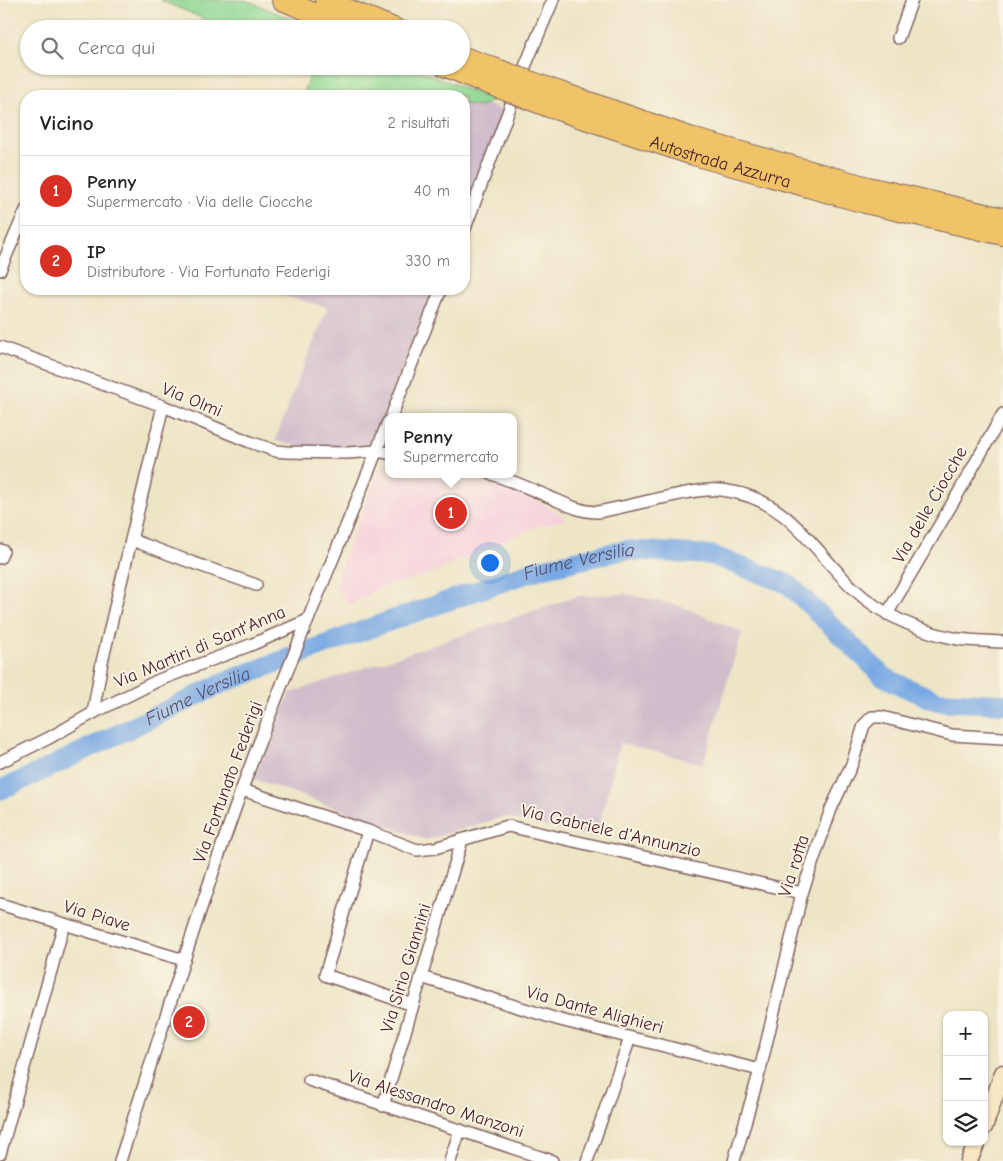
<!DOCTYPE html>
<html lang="it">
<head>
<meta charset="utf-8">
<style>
	:root { --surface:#fff; --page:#f6f6f6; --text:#222; --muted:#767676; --line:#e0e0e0; --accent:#d93025 }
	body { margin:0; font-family:"Comic Neue",sans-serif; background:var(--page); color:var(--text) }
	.controls { position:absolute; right:15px; bottom:15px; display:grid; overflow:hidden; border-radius:10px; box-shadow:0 1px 4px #0004 }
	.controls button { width:45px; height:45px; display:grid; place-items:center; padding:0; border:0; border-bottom:1px solid var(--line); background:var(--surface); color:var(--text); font:25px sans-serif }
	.you { position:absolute; left:489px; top:562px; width:18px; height:18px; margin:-12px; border:4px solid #fff; border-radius:50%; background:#1a73e8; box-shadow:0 0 0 8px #1a73e833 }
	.badge { display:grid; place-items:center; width:32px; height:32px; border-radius:50%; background:var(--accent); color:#fff; font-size:16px; font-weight:700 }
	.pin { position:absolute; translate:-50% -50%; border:2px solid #fff; box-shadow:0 1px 5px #0006 }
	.popup { position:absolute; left:385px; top:413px; width:132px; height:65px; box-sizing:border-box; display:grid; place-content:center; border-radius:10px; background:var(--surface); filter:drop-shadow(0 1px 4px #0005); font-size:16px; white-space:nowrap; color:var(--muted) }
	.popup b { font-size:19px; color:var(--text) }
	.popup::after { content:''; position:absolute; left:50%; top:100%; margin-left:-10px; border:10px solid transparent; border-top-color:var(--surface) }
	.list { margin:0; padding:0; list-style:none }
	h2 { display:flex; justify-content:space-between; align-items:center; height:65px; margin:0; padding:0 20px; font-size:21px }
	h2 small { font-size:16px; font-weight:400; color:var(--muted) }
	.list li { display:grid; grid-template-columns:32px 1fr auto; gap:15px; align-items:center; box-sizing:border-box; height:70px; padding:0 20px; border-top:1px solid var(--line) }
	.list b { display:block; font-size:19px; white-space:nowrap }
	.list p { margin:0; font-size:16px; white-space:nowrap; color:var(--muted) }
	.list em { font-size:16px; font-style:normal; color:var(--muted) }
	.icon { flex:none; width:28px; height:28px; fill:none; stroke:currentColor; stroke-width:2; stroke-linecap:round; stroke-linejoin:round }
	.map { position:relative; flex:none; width:1003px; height:1161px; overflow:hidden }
	.search { position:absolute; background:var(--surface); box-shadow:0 1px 4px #0004; left:20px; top:20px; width:450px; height:55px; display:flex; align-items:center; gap:12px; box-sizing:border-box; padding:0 18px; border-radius:28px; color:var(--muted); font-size:19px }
	.panel { position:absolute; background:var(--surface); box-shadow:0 1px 4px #0004; left:20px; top:90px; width:450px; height:205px; border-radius:20px }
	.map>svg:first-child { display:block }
</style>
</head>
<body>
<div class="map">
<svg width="1003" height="1161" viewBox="0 0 1003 1161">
	<rect width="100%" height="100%" fill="#fcf5e5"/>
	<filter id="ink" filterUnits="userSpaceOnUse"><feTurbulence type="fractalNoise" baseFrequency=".02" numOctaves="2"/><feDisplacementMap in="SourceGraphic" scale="10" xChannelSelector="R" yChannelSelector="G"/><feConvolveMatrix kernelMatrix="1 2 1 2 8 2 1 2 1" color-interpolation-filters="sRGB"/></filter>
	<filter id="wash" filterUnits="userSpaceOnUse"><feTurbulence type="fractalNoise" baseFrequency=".0096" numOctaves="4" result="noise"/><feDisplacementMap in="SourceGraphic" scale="20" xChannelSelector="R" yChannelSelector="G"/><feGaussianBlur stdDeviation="1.12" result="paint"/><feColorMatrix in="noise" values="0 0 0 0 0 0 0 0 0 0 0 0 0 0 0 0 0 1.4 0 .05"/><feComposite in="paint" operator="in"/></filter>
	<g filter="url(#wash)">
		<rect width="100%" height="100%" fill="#ece5c6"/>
		<!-- built -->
		<polygon fill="#f5cfda" points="387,462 388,462 388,474 451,474 481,480 522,493 564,516 566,519 531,529 426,575 377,589 350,605 336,588 343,559 381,465"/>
		<!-- industrial -->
		<g fill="#d1bdcb">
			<polygon points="464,104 481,107 486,104 506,112 464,217"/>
			<polygon points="257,289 434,289 370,446 333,448 299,446 275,441 294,390 328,307"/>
			<polygon points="626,594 680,606 742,632 703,764 620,743 596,838 503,817 426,840 254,779 290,693 578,596"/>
		</g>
		<!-- green -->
		<g fill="#90d894" stroke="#6d7c60">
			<polygon points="160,0 245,0 316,29 228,29"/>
			<polygon points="313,66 409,66 493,100 481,107 464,104 464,96 302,96"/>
		</g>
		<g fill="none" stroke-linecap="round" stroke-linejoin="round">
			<!-- river -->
			<path stroke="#78a8e3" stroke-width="20" id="s1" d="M0 790 42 771 227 681 384 623 540 569 625 550 711 555 788 584 883 676 900 685 937 701 1003 704"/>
		</g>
	</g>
	<g filter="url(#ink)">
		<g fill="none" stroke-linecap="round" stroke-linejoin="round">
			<!-- minor casing -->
			<g stroke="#836461" stroke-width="14">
				<g id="minor">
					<polyline points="898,38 912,0"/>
					<polyline points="464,231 526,64 553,0"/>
					<polyline points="0,270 26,210"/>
					<polyline points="0,347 163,406 250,442 276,451 286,452 347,453 377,451 388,453"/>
					<polyline points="391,417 441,289"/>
					<path d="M492 474C511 481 529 488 547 496 564 503 579 512 598 512 619 508 640 503 661 498 682 494 706 487 728 491 789 500 813 550 853 588 881 615 920 632 958 639 972 641 988 641 1003 642"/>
					<polyline points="132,540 185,560 256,585"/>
					<polyline points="0,550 3,551 0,558"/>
					<polyline points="887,614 959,492 1003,414"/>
					<polyline points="93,713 102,662 163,406"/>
					<polyline points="0,762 49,738 93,713 159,680 253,644 308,620"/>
					<polyline points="242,790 368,831 417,850 435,848 508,826 802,893"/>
					<polyline points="368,831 325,975 413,1005"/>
					<polyline points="0,904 64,924 184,960"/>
					<polyline points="421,977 560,1020 760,1070"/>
					<polyline points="309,1080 552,1161"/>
					<polyline points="383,1106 462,840"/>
					<polyline points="0,1154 64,924"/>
					<path d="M120 1161C161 1032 201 902 247 775 291 656 342 540 388 422"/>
					<polyline points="450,1161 460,1130"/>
					<polyline points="587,1161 630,1038"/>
					<polyline points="734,1161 760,1070 802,893 831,809 852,764 864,725 872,717 882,717 952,735 1003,738"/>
				</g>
			</g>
			<!-- secondary casing -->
			<g stroke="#836461" stroke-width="19">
				<g id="secondary">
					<polyline points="984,1127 1003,1073"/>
					<polyline points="969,1161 977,1142"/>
				</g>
			</g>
			<!-- motorway casing -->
			<g stroke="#836461" stroke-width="22">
				<g id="motorway">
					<polyline points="282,0 352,29"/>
					<polyline points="325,0 396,29"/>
					<polyline points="461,56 483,64"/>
					<polyline points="444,66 478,80"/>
					<polyline points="557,91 695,139 868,187 1003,218"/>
					<path id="s2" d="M549 107 690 154 865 203 1003 235"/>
				</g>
			</g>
			<!-- minor -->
			<use href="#minor" stroke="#fff" stroke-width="11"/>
			<!-- secondary -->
			<use href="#secondary" stroke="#f9e7c3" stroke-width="16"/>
			<!-- motorway -->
			<use href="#motorway" stroke="#f0c369" stroke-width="20"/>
			<!-- motorway-bridge casing -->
			<g stroke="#836461" stroke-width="22" stroke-linecap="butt">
				<g id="motorway-bridge">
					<polyline points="483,64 557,91"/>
					<polyline points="478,80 549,107"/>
				</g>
			</g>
			<!-- motorway-bridge -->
			<use href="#motorway-bridge" stroke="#f0c369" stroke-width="20"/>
		</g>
	</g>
	<g text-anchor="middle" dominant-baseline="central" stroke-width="4" stroke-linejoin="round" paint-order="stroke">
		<!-- street labels -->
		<g font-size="18" fill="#4a1f2b" stroke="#fcf5e5">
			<text stroke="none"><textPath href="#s2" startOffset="180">Autostrada Azzurra</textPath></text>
			<text transform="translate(192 400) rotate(22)">Via Olmi</text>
			<text transform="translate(930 505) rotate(-60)">Via delle Ciocche</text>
			<text transform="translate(200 647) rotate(-23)">Via Martiri di Sant'Anna</text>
			<text transform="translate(228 782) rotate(-70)">Via Fortunato Federigi</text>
			<text transform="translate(611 831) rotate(13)">Via Gabriele d'Annunzio</text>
			<text transform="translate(794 866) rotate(-72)">Via rotta</text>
			<text transform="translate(97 916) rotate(17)">Via Piave</text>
			<text transform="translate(406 968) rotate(-73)">Via Sirio Giannini</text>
			<text transform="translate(595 1010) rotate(15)">Via Dante Alighieri</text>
			<text transform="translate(436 1104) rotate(18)">Via Alessandro Manzoni</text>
		</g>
		<!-- water labels -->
		<g font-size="19" font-style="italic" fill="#5a4f6b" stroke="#fcf5e5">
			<text stroke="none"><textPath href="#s1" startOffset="624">Fiume Versilia</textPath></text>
			<text stroke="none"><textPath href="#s1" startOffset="219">Fiume Versilia</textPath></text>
		</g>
	</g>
</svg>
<div class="controls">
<button>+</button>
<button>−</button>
<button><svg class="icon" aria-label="layers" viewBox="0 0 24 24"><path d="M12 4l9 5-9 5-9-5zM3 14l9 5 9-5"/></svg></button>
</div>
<div class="you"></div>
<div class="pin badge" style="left:451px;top:513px">1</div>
<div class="popup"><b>Penny</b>Supermercato</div>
<div class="pin badge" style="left:189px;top:1022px">2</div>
<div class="search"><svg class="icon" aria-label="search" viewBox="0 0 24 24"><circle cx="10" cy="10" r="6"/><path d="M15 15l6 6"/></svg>Cerca qui</div>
<section class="panel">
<h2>Vicino<small>2 risultati</small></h2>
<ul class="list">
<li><span class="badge">1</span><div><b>Penny</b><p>Supermercato · Via delle Ciocche</p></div><em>40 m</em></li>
<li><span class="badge">2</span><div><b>IP</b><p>Distributore · Via Fortunato Federigi</p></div><em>330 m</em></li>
</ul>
</section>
</div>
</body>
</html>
